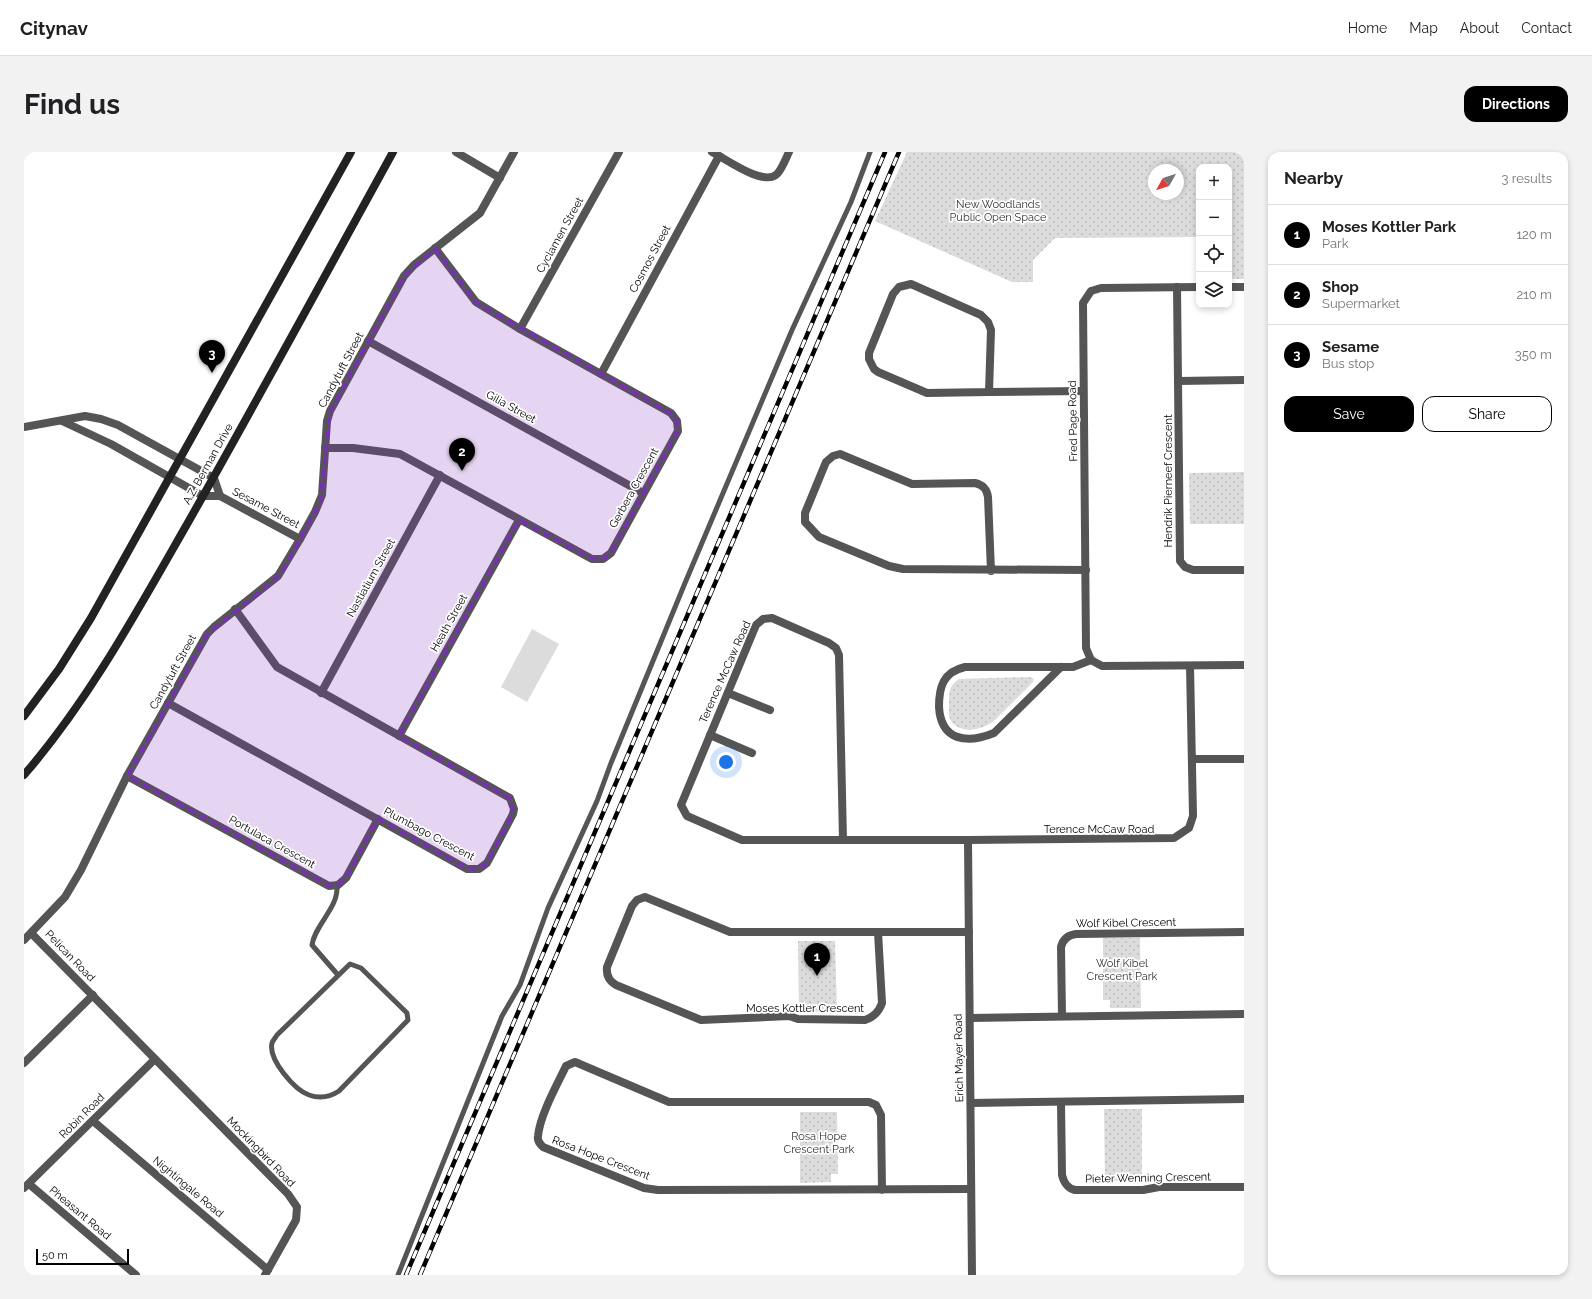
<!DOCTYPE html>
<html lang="en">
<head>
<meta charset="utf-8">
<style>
	:root { --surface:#fff; --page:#f2f2f2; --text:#202124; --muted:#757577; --line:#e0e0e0; --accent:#000 }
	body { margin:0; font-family:Raleway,sans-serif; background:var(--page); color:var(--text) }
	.controls { position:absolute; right:12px; top:12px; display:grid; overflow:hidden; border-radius:8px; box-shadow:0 2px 6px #0003 }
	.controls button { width:36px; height:36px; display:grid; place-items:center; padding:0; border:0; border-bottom:1px solid var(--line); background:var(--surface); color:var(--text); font:20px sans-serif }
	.compass { position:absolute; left:1124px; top:12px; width:36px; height:36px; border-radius:50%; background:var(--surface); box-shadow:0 2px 6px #0003; rotate:231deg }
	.scale { position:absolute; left:12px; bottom:10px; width:93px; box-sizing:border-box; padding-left:4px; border:2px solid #000; border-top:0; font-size:11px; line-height:14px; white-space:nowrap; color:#000; -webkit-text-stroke:3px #fff; paint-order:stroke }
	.you { position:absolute; left:702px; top:610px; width:14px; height:14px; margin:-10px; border:3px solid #fff; border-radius:50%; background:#1a73e8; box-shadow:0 0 0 6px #1a73e833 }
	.badge { display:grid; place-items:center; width:26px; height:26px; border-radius:50%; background:var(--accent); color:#fff; font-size:13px; font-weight:700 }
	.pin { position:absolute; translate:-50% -33px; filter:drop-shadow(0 1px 2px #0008) }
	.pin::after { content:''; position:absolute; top:21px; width:14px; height:12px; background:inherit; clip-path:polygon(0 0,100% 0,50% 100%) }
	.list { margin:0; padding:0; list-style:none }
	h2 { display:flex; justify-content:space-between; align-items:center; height:52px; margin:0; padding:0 16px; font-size:17px }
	h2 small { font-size:13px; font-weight:400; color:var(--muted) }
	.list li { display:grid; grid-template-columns:26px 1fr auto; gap:12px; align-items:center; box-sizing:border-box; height:60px; padding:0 16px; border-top:1px solid var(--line) }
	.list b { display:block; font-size:15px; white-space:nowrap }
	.list p { margin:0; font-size:13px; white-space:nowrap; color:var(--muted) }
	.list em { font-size:13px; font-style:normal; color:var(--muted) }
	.actions { display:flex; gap:8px; padding:12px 16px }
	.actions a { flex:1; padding:9px 0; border:1px solid var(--accent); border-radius:12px; text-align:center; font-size:14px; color:var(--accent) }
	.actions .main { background:var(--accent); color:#fff }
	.icon { flex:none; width:22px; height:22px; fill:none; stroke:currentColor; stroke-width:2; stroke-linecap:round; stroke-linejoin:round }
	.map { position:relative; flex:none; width:1220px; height:1123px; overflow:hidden; border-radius:12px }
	header { display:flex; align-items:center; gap:24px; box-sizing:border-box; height:56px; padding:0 20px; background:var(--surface); border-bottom:1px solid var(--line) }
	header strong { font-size:19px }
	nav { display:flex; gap:22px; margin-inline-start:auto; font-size:14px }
	.intro { display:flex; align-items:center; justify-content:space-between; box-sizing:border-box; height:96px; padding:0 24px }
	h1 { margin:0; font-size:28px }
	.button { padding:10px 18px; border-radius:12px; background:var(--accent); color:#fff; font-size:14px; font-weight:700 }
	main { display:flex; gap:24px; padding:0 24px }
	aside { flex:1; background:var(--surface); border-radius:12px; box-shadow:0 2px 6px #0003 }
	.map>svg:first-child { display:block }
</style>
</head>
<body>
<header>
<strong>Citynav</strong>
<nav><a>Home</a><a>Map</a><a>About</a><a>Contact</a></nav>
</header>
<div class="intro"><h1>Find us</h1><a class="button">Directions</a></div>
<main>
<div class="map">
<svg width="1220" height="1123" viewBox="0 0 1220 1123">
	<defs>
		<pattern id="park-dots" width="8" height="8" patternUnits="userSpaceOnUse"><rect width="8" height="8" fill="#dcdcdc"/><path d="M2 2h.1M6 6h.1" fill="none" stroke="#bbb" stroke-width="1.8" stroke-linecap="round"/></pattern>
	</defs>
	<rect width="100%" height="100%" fill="#fff"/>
	<!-- park -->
	<g fill="url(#park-dots)" fill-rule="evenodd">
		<path d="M883 0H1220V127H1205V15H1175V85L1031 86 1009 108V130H988L851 69ZM1130 18H1154V42H1130Z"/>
		<polygon points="1220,320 1220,372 1166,372 1165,321"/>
		<path d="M1006 525 1010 527 1009 530 971 568C959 578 935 584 926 567 924 562 925 557 925 551 925 541 925 533 935 527Z"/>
		<polygon points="1079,786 1116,786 1117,856 1086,856 1086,848 1079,848"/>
		<polygon points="774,789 811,789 813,859 775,860"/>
		<polygon points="1118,957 1118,1028 1081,1029 1080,957"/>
		<polygon points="776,960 813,960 814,1022 807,1022 807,1030 776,1031"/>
	</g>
	<!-- pitch -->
	<polygon fill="#dcdcdc" points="508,477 535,492 503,550 477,535"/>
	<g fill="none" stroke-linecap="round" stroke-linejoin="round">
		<!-- lane -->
		<g stroke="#555" stroke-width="5">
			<path d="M313 733C315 756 291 772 288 793L314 823"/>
			<path d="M326 812 337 816 383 861 384 868 315 939C306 945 296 947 285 943 271 938 244 908 248 891 249 888 252 885 253 883Z"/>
			<polyline points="374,1123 478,864 496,833 524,756 573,649 587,611 661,431 768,178 827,50 846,0"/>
		</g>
		<!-- street -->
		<g stroke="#555" stroke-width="8">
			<polyline points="432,0 476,26"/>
			<path d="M688 0C702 7 740 35 753 22 758 17 762 6 765 0"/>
			<polygon points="887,132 957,163 964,170 967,178 965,240 903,241 854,220 850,217 845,207 845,201 869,142 875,135"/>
			<polyline points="1153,135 1154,229"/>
			<polyline points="1175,135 1077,136 1067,139 1059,151 1062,496 1067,508 1078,514 1220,513"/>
			<polyline points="1205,135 1220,135"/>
			<polyline points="496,177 595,0"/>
			<polyline points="344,189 619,341"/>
			<polyline points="577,222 695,4"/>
			<polyline points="1220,228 1154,229 1156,409 1161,415 1169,418 1220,418"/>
			<polyline points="965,240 1059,239"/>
			<polyline points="38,269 87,292 179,344 196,344 276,387"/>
			<polyline points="0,275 61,264 77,267 94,273 190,326 196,344"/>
			<polyline points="301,296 329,296 376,302 568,407 579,407 587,401 654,279 653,269 647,261 496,177 452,150 411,96"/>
			<path d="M967 419 964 345C963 337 959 333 951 331L888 332 816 302 809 304 802 310 781 361V370L795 385 865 414 879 417 1062 418"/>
			<path d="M1037 515 970 581C943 592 917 589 915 555 915 535 919 520 941 515H1049L1067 508"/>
			<polyline points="297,541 416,323"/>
			<polyline points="704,541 746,558"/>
			<polyline points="144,551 443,717 455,717 463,711 489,662 490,657 486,646 253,515 211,457"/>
			<polyline points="686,583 728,601"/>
			<polyline points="375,584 495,368"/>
			<polyline points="1168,607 1220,607"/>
			<polyline points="103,624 305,734 314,733 322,726 354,667"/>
			<polyline points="819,688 815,503 812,496 805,491 748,466 739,467 732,473 657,653 663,664 718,688 944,688 1150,686 1165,676 1169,664 1166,514"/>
			<polyline points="944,688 948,1123"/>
			<path d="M854 780 858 851C855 860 850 865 841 868L774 867 765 864 677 868 592 833C585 829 582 823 583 815L608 754 613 748 621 745 706 780H945"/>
			<polyline points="7,781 264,1042 273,1055 272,1068 241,1123"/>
			<polyline points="0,788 41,745 57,718 103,624 183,482 190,475 254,424 276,387 291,360 298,343 303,269 306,259 380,124 390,113 456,61 490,0"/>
			<path d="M1038 864 1037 795C1039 787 1044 783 1052 782L1220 780"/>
			<polyline points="946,866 1220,862"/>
			<polyline points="0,911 69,843"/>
			<path d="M1037 950 1038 1023C1040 1031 1043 1036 1051 1038H1119L1135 1035H1220"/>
			<polyline points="947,951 1220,947"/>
			<polyline points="69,969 244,1118"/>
			<polyline points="5,1032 112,1123"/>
			<polyline points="0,1036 131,907"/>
			<path d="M858 1038 857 963 852 953 845 950H645L551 910 542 914C533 933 516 963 514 984 513 989 516 992 519 995L620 1036 634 1038 947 1037"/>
		</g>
		<!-- secondary -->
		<g stroke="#222" stroke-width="8">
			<polyline points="0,564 35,517 67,466 327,0"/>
			<path d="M0 623C66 547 116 454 166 367 235 245 302 122 369 0"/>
		</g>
		<!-- rail casing -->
		<g stroke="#000" stroke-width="4.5">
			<g id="rail">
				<polyline points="382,1123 861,0"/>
				<polyline points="396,1123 875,0"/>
			</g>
		</g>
		<!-- rail -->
		<use href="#rail" stroke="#fff" stroke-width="3" stroke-dasharray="9" stroke-linecap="butt"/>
	</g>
	<!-- marked area -->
	<path fill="#7b2cbf" fill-opacity="0.2" stroke="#7b2cbf" stroke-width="3" stroke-dasharray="8 5" stroke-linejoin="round" d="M411 96 452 150 647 261 653 269 654 279 587 401 579 407H568L495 368 375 584 486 646 489 662 463 711 455 717H443L354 667 322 726 314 733 305 734 103 624 183 482 247 431 260 416 296 350 306 259 380 124Z"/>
	<g text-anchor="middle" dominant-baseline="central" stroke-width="3.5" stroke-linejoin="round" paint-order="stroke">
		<!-- park labels -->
		<g font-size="11" fill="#333" stroke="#fff">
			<text x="974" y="52">New Woodlands<tspan x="974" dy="13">Public Open Space</tspan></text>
			<text x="1098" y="811">Wolf Kibel<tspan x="1098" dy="13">Crescent Park</tspan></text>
			<text x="795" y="984">Rosa Hope<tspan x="795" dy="13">Crescent Park</tspan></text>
		</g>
		<!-- street labels -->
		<g font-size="11" fill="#000" stroke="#fff">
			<text transform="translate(536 83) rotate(-61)">Cyclamen Street</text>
			<text transform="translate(626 107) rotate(-62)">Cosmos Street</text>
			<text transform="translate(317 218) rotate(-62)">Candytuft Street</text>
			<text transform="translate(487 255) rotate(29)">Gilia Street</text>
			<text transform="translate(1049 269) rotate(-91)">Fred Page Road</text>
			<text transform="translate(184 312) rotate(-61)">A.Z. Berman Drive</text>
			<text transform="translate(1144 329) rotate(-90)">Hendrik Pierneef Crescent</text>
			<text transform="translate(610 336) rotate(-61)">Gerbera Crescent</text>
			<text transform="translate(242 356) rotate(28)">Sesame Street</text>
			<text transform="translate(347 426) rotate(-61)">Nastiatium Street</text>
			<text transform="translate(425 471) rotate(-61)">Heath Street</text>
			<text transform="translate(149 520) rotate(-61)">Candytuft Street</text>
			<text transform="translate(701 520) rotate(-66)">Terence McCaw Road</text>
			<text x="1075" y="677">Terence McCaw Road</text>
			<text transform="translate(405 682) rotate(28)">Plumbago Crescent</text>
			<text transform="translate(248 690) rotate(29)">Portulaca Crescent</text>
			<text transform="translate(1102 771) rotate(-1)">Wolf Kibel Crescent</text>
			<text transform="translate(46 804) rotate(46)">Pelican Road</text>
			<text x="781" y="856">Moses Kottler Crescent</text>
			<text transform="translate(935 906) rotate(-91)">Erich Mayer Road</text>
			<text transform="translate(58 964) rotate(-45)">Robin Road</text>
			<text transform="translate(237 1000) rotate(46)">Mockingbird Road</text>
			<text transform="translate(577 1006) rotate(21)">Rosa Hope Crescent</text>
			<text transform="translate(1124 1026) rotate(-1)">Pieter Wenning Crescent</text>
			<text transform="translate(164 1035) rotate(40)">Nightingale Road</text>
			<text transform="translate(56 1061) rotate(40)">Pheasant Road</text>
		</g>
	</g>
</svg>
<div class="controls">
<button>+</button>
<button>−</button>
<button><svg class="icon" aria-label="locate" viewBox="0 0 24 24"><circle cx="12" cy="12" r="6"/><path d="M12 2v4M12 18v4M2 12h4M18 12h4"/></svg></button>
<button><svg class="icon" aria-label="layers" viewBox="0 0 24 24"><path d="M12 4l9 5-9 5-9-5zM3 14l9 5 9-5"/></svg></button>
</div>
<svg class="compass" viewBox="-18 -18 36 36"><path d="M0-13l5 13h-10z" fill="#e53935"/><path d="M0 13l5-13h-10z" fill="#757577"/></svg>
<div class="scale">50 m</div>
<div class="you"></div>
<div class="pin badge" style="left:793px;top:824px">1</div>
<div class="pin badge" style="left:438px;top:319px">2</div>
<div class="pin badge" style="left:188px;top:221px">3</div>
</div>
<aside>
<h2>Nearby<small>3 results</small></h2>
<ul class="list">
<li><span class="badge">1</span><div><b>Moses Kottler Park</b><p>Park</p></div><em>120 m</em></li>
<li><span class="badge">2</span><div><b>Shop</b><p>Supermarket</p></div><em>210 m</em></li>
<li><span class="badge">3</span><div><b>Sesame</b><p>Bus stop</p></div><em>350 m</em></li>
</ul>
<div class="actions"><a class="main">Save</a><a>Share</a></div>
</aside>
</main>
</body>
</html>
